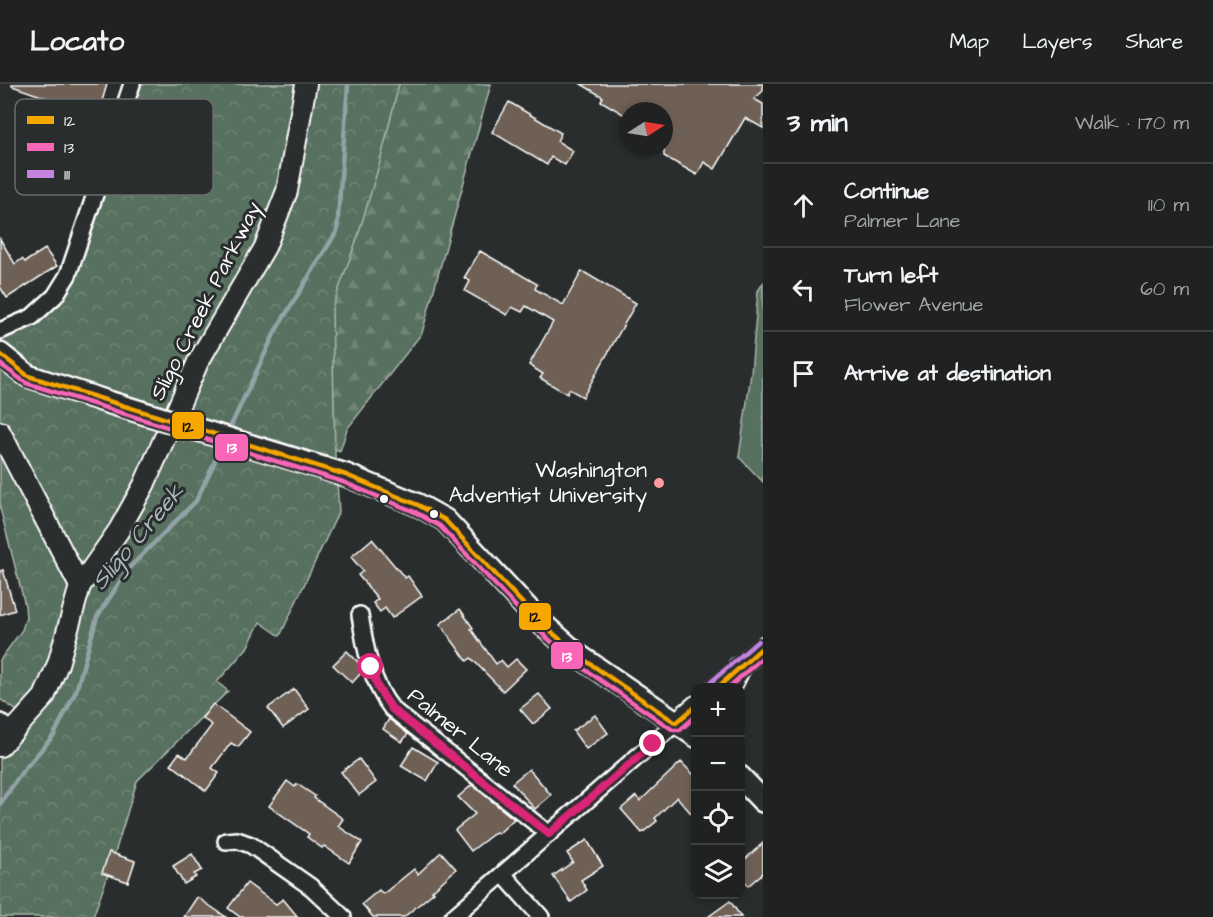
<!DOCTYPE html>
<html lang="en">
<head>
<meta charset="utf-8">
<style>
	:root { --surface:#202222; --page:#282a2a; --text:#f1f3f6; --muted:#a2a4a5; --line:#3d3f40 }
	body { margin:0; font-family:"Architects Daughter",sans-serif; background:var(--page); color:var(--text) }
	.controls { position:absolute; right:18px; bottom:18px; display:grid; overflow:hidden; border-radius:12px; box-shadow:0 3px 9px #0003 }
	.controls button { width:54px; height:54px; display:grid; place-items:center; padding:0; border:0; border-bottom:2px solid var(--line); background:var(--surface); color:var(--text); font:30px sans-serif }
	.compass { position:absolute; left:619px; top:18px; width:54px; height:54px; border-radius:50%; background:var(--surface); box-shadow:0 3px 9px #0003; rotate:78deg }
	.stop { position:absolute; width:18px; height:18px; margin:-14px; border:4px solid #db2777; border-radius:50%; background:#fff }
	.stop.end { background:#db2777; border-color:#fff; box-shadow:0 2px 6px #0008 }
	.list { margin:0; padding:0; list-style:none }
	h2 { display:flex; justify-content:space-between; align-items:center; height:78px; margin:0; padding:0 24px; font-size:26px }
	h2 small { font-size:20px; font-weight:400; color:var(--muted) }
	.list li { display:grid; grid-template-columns:39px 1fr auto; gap:18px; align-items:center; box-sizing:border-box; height:84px; padding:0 24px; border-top:2px solid var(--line) }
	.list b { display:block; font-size:22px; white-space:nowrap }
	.list p { margin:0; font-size:20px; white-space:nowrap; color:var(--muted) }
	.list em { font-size:20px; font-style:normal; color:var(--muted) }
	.icon { flex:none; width:33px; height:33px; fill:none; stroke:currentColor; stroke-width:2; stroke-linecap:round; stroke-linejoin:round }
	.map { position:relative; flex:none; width:763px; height:833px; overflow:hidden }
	header { display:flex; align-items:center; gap:36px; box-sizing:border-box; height:84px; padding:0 30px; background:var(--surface); border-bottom:2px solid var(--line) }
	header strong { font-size:28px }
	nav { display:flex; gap:33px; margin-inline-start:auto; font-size:21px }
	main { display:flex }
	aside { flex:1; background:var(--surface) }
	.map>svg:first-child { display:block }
</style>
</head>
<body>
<header>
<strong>Locato</strong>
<nav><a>Map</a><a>Layers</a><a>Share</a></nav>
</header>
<main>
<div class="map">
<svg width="763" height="833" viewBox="0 0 763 833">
	<defs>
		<pattern id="forest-firs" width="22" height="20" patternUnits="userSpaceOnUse" patternTransform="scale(1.5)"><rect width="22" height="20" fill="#58705e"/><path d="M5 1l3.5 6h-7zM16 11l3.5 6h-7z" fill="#718576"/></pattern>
		<pattern id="park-crowns" width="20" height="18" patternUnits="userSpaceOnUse" patternTransform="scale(1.5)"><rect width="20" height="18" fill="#58705e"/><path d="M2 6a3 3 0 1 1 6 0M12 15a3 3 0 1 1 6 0" fill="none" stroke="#718576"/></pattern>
	</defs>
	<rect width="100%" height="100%" fill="#2a2d2e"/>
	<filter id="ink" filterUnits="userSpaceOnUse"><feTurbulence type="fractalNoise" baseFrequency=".0167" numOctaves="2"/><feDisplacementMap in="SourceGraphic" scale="12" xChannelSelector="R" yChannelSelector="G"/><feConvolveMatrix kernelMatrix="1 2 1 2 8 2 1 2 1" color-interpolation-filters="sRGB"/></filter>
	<g filter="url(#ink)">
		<!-- green -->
		<polygon fill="#58705e" stroke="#acb8ae" stroke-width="1.5" points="763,199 763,398 739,373 751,290 758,207"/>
		<!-- forest -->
		<polygon fill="url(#forest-firs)" stroke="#acb8ae" stroke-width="1.5" points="141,0 491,0 422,249 347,345 340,367 215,328"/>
		<!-- park -->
		<polygon fill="url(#park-crowns)" stroke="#acb8ae" stroke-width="1.5" points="132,0 399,0 380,78 358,152 332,224 335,370 339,427 280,552 260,538 247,564 217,598 228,607 137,697 110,785 93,833 0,833 0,652 17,627 0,615 0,576 22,546 26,534 25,521 0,424 0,254 67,195"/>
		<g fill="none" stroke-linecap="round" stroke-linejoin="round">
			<!-- stream -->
			<g stroke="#92a3a7" stroke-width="4.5">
				<polyline points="227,350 276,246 337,147 348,0"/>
				<polyline points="0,720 22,688 54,651 76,607 97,533 129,484 196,417 223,360"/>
			</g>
		</g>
		<!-- building -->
		<g fill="#6e6154" stroke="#fff" stroke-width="1.5">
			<polygon points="12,0 107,0 101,21 92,19 75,96 63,93 61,101 48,98 61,45 53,44 59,18 12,2"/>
			<polygon points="581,0 763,0 763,7 754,15 763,20 763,44 745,34 715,85 704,78 697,91 664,72 664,27 628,27 628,33 601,17 603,13"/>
			<polygon points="509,18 561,49 557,57 573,67 565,81 551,73 547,81 492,48"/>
			<polygon points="0,155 15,180 22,175 25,178 45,165 57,182 7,214 0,203"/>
			<polygon points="480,167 537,200 535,205 563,221 582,187 636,219 583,313 569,305 567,310 540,294 543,290 529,281 553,238 526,222 522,228 512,223 507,231 465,207 470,197 464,194"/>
			<polygon points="372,455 405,494 408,492 422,512 392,534 385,524 380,528 373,519 378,515 358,491 363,487 351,473"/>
			<polygon points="3,486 15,526 0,531 0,487"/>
			<polygon points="460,525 473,544 471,545 496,580 501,576 507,583 516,575 526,585 503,607 471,574 467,577 440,540"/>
			<polygon points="347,567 360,580 362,588 352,599 333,581"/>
			<polygon points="294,605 309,625 283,644 268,624"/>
			<polygon points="539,610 552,625 533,640 520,625"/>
			<polygon points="213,620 250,648 238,663 231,659 212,684 219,689 206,707 171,680 179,669 187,674 212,641 202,634"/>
			<polygon points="595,631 608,649 586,665 573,647"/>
			<polygon points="389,635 408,650 402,658 383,645"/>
			<polygon points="413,663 438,678 427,697 401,682"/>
			<polygon points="359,675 376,698 359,711 341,688"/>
			<polygon points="681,678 696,693 696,735 677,713 655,734 657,737 642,749 621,725 636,712 640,717"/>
			<polygon points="529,685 551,711 535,725 512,699"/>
			<polygon points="287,697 295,703 297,700 315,712 314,714 343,735 338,742 362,758 349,779 324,762 322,764 307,753 309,750 269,722"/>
			<polygon points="472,701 514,735 498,750 496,748 471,767 455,746 475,730 458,713"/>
			<polygon points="587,756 603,782 581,796 587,806 571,818 553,792 573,778 567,769"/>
			<polygon points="763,759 763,789 748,802 741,794 741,779"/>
			<polygon points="109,768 135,777 128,798 102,789"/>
			<polygon points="441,768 456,785 432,807 434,808 404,833 373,833 362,820 379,806 383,810 414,785 418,790"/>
			<polygon points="192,770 202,786 194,790 196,793 184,800 173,782"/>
			<polygon points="247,799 276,820 283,815 298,833 240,833 228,824"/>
			<polygon points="197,813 226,833 184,833"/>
			<polygon points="730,817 741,833 708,833"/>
		</g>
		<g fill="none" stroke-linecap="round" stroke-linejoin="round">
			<!-- minor casing -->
			<g stroke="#fff" stroke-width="20">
				<g id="minor">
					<polyline points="0,247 32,233 55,212 68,191 132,0"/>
					<path d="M360 531C365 563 371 599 392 625L549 750"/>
					<polyline points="0,638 13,647"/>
					<polyline points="226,757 237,756 251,761 311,803 343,833"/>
					<polyline points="503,790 541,833"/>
					<polyline points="453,833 676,639"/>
				</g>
			</g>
			<!-- tertiary casing -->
			<g stroke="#fff" stroke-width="24">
				<g id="tertiary">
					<polyline points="0,348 80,502"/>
					<polyline points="716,604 763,563"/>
					<polyline points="676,639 696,622"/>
					<polyline points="0,662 44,613 58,580 80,502 119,446 144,401 198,278 265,163 287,107 306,0"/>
				</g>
			</g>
			<!-- secondary casing -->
			<g stroke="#fff" stroke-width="26">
				<g id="secondary">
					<polyline points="0,270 28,292 108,318"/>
					<polyline points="346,391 418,421 445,436 539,537 579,572 696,652"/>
					<polyline points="729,604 739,584"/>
					<polyline points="740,693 763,717"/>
				</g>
			</g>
			<!-- minor -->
			<use href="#minor" stroke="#2a2d2e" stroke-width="15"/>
			<!-- tertiary -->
			<use href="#tertiary" stroke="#2a2d2e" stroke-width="20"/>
			<!-- secondary -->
			<use href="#secondary" stroke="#2a2d2e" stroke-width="21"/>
			<!-- secondary-bridge casing -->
			<g stroke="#fff" stroke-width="26" stroke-linecap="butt">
				<polyline id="secondary-bridge" points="108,318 346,391"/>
			</g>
			<!-- secondary-bridge -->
			<use href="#secondary-bridge" stroke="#2a2d2e" stroke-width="21"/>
			<!-- bus-1 casing -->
			<g stroke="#2a2d2e" stroke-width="9">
				<g id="bus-1">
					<polyline points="0,270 28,292 346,391 418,421 445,436 539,537 579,572 676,639 696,622"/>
					<polyline points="717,604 763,563"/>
				</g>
			</g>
			<!-- bus-2 casing -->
			<g stroke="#2a2d2e" stroke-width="9">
				<g id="bus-2">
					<polyline points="0,280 26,299 343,398 415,428 440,442 534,542 574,578 673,646 680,646 696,632"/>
					<polyline points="728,604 763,573"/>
				</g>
			</g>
			<!-- bus-3 casing -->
			<g stroke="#2a2d2e" stroke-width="9">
				<polyline id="bus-3" points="711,598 758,557"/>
			</g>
			<!-- bus-1 -->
			<use href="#bus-1" stroke="#f7a600" stroke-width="4.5"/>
			<!-- bus-2 -->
			<use href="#bus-2" stroke="#fa66b7" stroke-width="4.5"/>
			<!-- bus-3 -->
			<use href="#bus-3" stroke="#c483df" stroke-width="4.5"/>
		</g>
	</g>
	<g fill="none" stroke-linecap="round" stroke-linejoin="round" filter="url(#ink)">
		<!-- route -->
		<polyline stroke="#db2777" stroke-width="8" points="371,583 378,604 392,625 549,750 653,660"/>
	</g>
	<!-- markers -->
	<circle fill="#ff9aa2" stroke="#2a2d2e" stroke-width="2" cx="659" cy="399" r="6"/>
	<g fill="#fff" stroke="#2a2d2e" stroke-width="2">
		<circle cx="384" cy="415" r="5"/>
		<circle cx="434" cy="430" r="5"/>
	</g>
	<g text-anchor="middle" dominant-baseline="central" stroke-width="6" stroke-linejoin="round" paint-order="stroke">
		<!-- street labels -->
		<g font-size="22" fill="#fff" stroke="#2a2d2e">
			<text transform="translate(206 217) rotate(-63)">Sligo Creek Parkway</text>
			<text transform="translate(460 649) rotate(39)">Palmer Lane</text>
		</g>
		<!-- poi labels -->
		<g font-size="22" fill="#fff" stroke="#2a2d2e" text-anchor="end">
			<text x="647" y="386">Washington<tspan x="647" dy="25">Adventist University</tspan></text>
		</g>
		<!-- water labels -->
		<g font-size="24" font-style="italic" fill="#adbabd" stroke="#2a2d2e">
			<text transform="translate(138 453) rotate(-50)">Sligo Creek</text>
		</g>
	</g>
	<!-- legend -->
	<rect x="15" y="15" width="198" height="96" rx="9" fill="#2a2d2e" stroke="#6a6c6d" stroke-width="1.5"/>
	<rect x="27" y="32" width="27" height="8" fill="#f7a600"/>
	<rect x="27" y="59" width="27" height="8" fill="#fa66b7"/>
	<rect x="27" y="86" width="27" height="8" fill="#c483df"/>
	<g font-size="16" fill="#fff">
		<text x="64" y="42">12</text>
		<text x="64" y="69">13</text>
		<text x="64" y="96">111</text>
	</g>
	<g stroke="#2a2d2e" stroke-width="2">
		<rect x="171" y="327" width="34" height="29" rx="6" fill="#f7a600"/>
		<rect x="214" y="349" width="35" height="29" rx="6" fill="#fa66b7"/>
		<rect x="518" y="518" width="34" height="29" rx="6" fill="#f7a600"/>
		<rect x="550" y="557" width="34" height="29" rx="6" fill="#fa66b7"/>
	</g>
	<g font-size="16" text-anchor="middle" font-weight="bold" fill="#fff">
		<text x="232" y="369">13</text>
		<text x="567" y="578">13</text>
	</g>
	<g font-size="16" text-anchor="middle" font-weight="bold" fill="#111">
		<text x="188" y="348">12</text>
		<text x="535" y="538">12</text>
	</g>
</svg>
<div class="controls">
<button>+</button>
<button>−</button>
<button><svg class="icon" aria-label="locate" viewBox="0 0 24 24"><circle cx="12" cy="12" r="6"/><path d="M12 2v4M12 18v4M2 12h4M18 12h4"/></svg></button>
<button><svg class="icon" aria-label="layers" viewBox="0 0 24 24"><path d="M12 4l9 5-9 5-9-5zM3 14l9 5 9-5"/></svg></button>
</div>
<svg class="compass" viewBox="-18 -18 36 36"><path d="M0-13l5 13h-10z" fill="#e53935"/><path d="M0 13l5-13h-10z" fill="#a2a4a5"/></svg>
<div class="stop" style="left:371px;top:583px"></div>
<div class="stop end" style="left:653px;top:660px"></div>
</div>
<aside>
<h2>3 min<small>Walk · 170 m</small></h2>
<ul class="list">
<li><svg class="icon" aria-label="ahead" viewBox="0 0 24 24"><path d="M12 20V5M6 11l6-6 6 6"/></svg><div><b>Continue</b><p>Palmer Lane</p></div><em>110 m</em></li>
<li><svg class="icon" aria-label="left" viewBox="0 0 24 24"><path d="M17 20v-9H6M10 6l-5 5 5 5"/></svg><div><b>Turn left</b><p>Flower Avenue</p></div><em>60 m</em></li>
<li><svg class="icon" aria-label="arrive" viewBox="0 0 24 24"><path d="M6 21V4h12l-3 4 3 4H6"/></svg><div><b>Arrive at destination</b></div></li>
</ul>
</aside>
</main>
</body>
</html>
